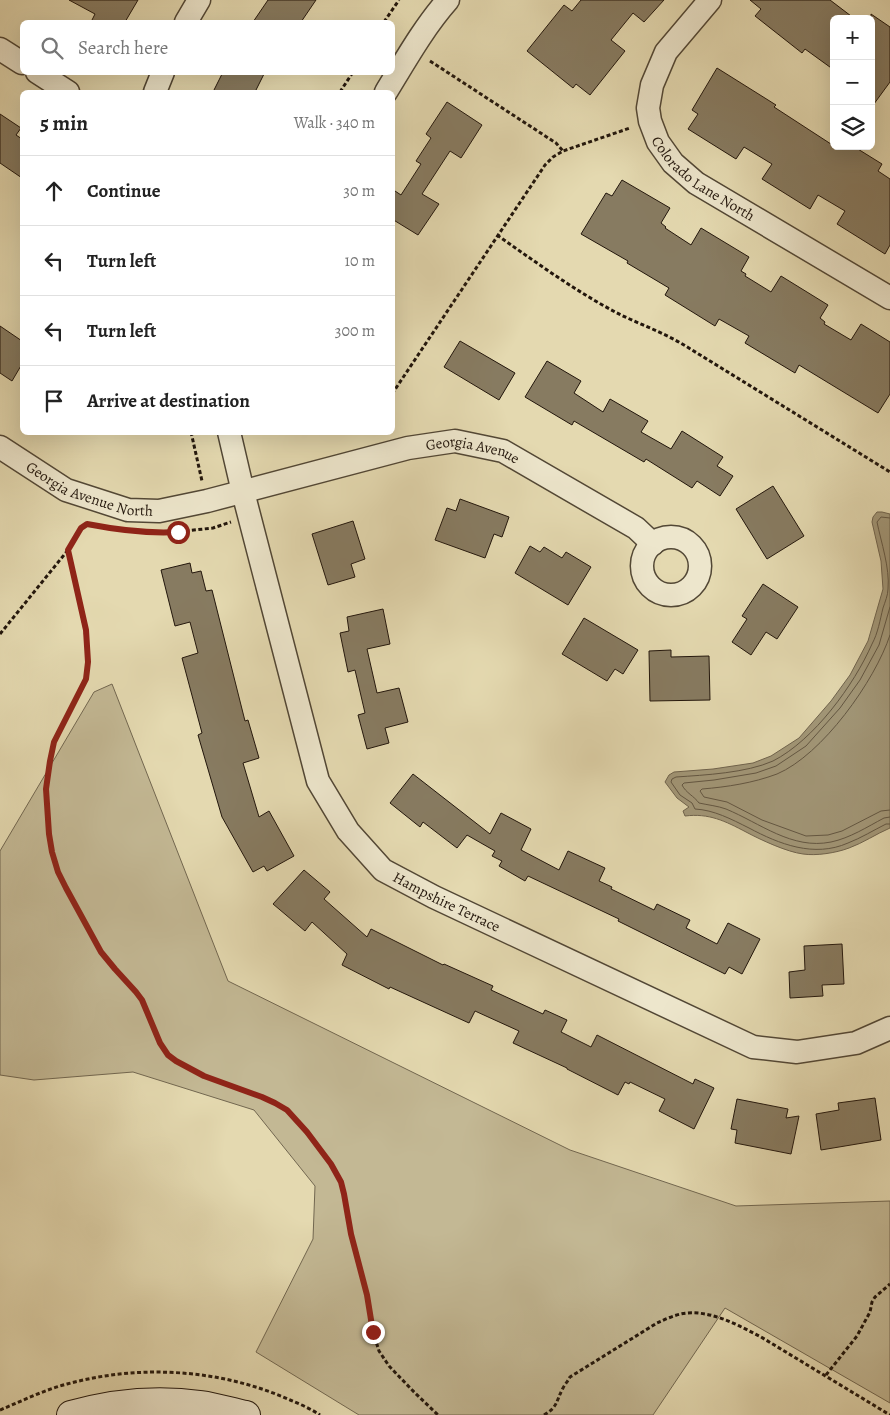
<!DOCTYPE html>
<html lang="en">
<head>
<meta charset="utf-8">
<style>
	:root { --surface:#fff; --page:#f6f6f6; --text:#222; --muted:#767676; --line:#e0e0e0 }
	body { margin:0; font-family:Alegreya,serif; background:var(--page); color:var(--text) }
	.controls { position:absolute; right:15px; top:15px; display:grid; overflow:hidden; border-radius:8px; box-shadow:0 5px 20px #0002 }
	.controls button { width:45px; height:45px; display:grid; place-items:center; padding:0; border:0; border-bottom:1px solid var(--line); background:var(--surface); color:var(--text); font:25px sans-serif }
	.stop { position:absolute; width:15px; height:15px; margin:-11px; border:4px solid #8f2418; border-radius:50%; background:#fff }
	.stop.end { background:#8f2418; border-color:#fff; box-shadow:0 1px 5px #0008 }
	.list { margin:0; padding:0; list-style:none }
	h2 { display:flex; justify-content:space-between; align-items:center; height:65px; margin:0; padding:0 20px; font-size:21px }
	h2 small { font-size:16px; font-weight:400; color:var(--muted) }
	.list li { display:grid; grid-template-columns:32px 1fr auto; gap:15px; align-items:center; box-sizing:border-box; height:70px; padding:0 20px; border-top:1px solid var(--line) }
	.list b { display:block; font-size:19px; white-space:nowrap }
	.list em { font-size:16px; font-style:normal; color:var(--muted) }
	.icon { flex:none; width:28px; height:28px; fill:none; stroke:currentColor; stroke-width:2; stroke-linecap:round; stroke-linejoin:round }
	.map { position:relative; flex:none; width:890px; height:1415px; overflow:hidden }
	.search { position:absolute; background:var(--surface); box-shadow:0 5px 20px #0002; left:20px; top:20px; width:375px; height:55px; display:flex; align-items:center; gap:12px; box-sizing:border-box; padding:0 18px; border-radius:8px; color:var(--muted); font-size:19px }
	.panel { position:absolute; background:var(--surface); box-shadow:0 5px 20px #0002; left:20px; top:90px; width:375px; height:345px; border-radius:8px }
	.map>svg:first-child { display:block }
</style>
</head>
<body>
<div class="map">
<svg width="890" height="1415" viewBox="0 0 890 1415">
	<rect width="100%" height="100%" fill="#e4d9b0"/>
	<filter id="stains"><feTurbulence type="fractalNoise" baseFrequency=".004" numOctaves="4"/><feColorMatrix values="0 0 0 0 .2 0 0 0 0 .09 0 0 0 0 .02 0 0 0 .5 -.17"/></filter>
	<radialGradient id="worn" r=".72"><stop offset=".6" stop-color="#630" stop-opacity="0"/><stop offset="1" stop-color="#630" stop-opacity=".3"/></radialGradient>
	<!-- green -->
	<polygon fill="#c3b894" stroke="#726750" points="112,684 228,981 570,1150 736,1206 890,1201 890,1403 725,1308 653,1415 359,1415 256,1352 313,1239 315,1186 254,1110 133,1072 34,1080 0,1075 0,851 94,692"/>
	<!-- water -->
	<path fill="#a29778" stroke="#6f634d" d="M877 512H882L890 514V828C876 834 863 843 849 848 836 853 816 856 803 854 787 852 761 840 746 832 725 821 709 813 685 816L683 811 689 807 677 798 665 782 669 775 674 772 713 769 753 763 771 756 799 738 831 701 850 675 868 641 883 589 881 561 872 522 873 517Z"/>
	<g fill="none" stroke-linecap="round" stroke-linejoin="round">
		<!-- shore -->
		<g stroke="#625642" stroke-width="1">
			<path d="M890 518 881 517 877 522C881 542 890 568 888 589 888 595 885 602 883 608 880 620 878 633 872 644 854 685 814 740 773 761 746 773 705 775 676 777L672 779 671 782 680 795 692 803 695 809C714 810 731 819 749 828 779 844 814 858 848 843 861 838 874 830 886 824H890"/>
			<path d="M890 607 879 645 860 680 840 708 806 746 776 766 756 773 714 780 684 783 682 785C686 793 694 796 699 803 708 805 718 806 726 809 760 823 792 850 831 842 850 838 867 827 884 818L890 817"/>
			<path d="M890 635C875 681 822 755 777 774 753 783 727 787 702 789L700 791 704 797 727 802 762 820 806 836 828 835 842 831 881 811 890 810"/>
		</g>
	</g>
	<!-- building -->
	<g fill="#877b61" stroke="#22160c">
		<polygon points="69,0 138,0 125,22 91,22 95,14"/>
		<polygon points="268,0 316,0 301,22 253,22"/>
		<polygon points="581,0 664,0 644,22 633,13 611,40 625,51 590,95 576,84 573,88 527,51 564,5 572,11"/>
		<polygon points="750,0 830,0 855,19 834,19 834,70 805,49 802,53 755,16 761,9"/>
		<polygon points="871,14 890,27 890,82 871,108"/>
		<polygon points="717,68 776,105 774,107 834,146 853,146 882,164 878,171 890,179 890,245 885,254 837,224 845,211 818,195 810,209 762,179 772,164 744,147 736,159 688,129 698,114 692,110"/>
		<polygon points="223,72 265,72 255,92 213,92"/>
		<polygon points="447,102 482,125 461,158 450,151 422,194 439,204 418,235 392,219 392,189 401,195 421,164 416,161 431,138 426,134"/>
		<polygon points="0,114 21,128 16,135 22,139 22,178 0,163"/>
		<polygon points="622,180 670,208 661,223 666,227 665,228 691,245 701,228 749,257 741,271 746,274 745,276 771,292 781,276 828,305 820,318 825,322 824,324 851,340 861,324 890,342 890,394 878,413 799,365 795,373 745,343 749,336 719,319 715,326 665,295 669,288 627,263 628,261 581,234 606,193 612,196"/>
		<polygon points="0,326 22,341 22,364 12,381 0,373"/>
		<polygon points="460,341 515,373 499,400 444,367"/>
		<polygon points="547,361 581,381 574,393 603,412 610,399 648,421 641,432 671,449 682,431 723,457 717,466 733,476 720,496 697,481 692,488 646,459 644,462 574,421 572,425 525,397"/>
		<polygon points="773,486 804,536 767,559 736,509"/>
		<polygon points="460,499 509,517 502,537 494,534 485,558 435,540 447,508 456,511"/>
		<polygon points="353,521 365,559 351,564 355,577 328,585 312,534"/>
		<polygon points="530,546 540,552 544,547 562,558 566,552 591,567 568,605 515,573"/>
		<polygon points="190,563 192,573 201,571 206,591 212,590 245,721 248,720 259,758 243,763 259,817 269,811 294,856 267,871 264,866 253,872 222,817 198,735 202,733 182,658 198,653 190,622 175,626 161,570"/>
		<polygon points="763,584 798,607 777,639 766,632 751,655 732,642 747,619 742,616"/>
		<polygon points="383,609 390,644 367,649 377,693 399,688 408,722 385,728 389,743 367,749 358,715 365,713 355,670 348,672 340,633 349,631 347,617"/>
		<polygon points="584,618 638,650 623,674 615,669 607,681 562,654"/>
		<polygon points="671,650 671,657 709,656 710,700 650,701 649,651"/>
		<polygon points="413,774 490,834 501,813 531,829 521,850 559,870 568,851 605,868 599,881 612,887 611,889 654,910 657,904 690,920 686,928 717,944 728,923 760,939 742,974 729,967 725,974 618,921 619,919 528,876 525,881 499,866 502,861 492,856 495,851 467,835 457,848 423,822 420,827 390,803"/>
		<polygon points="304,870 330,892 324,899 367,937 371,929 443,965 444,964 493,986 491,990 543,1014 545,1010 567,1020 561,1032 591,1047 597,1035 693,1084 695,1079 714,1088 694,1129 659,1111 665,1099 630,1082 629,1084 625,1082 618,1095 567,1069 567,1068 513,1043 519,1031 475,1011 469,1023 390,987 389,989 342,965 347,954 312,922 305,931 273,904"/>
		<polygon points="842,944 844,984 822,985 823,996 790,998 789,972 805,970 804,946"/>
		<polygon points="875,1098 881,1140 821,1150 816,1114 839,1110 838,1103"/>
		<polygon points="737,1099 788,1109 786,1118 799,1116 791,1154 735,1143 737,1130 731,1129"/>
	</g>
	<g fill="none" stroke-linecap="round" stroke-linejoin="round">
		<!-- street casing -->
		<g stroke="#524735" stroke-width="25">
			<g id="street">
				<path id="s1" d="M710 0 666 52 652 85 648 108 650 121 658 142 673 163 696 183 890 298"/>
				<polyline points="186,22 199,0"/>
				<polyline points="0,49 22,63"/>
				<polyline points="37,72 68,92"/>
				<polyline points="155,92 163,72"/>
				<path d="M386 92C405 61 424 27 448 0"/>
				<path id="s2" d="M229 432 243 492 318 781 348 831 383 870 434 897 753 1047 797 1052 856 1043 890 1028"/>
				<path id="s3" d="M0 447 66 490 128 510 159 511 207 501 408 448 455 441 503 451 636 528 653 544"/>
				<circle cx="671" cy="566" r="29"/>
			</g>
		</g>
		<!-- secondary casing -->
		<g stroke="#22160c" stroke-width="30">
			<path id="secondary" d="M71 1415C113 1403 158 1399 201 1405 216 1407 231 1412 246 1415"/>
		</g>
		<!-- path -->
		<g stroke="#22160c" stroke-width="3" stroke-dasharray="4 2.5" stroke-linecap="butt">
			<polyline points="384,22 399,0"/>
			<polyline points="430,61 556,143 563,151"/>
			<polyline points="340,92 353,72"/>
			<path d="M497 235C537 263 578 293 621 315 642 325 664 333 684 345L890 472"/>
			<polyline points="392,394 545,165 553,157 563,151 630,128"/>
			<polyline points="191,432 202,481"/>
			<polyline points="166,533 213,528 231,522"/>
			<polyline points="68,550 85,630 88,662 86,679 54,742 50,761 46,789 47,816 52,852 58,872 66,888 101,952 115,969 136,992 142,1000 160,1043 168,1055 176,1061 204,1076 262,1097 275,1103 287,1110 322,1151 337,1173 341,1182 351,1234 367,1295 373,1332 379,1351 389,1366 415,1393 438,1415"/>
			<polyline points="0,634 68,550 81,527 87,524 110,528"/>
			<polyline points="826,1375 857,1336 870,1312 872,1302 875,1297 890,1284"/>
			<path d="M0 1410C22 1401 44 1390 67 1384 140 1364 221 1369 290 1400 300 1404 311 1409 320 1415"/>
			<path d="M544 1415C558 1407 556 1401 563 1388 565 1384 568 1381 570 1377L657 1323C666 1319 676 1314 687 1313 713 1311 738 1325 761 1337L890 1415"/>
		</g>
		<!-- street -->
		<use href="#street" stroke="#ede6cc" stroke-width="22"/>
		<!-- secondary -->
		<use href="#secondary" stroke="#ede6cc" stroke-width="28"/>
	</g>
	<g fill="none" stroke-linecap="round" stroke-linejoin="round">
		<!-- route -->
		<path stroke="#8f2418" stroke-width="6" d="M178 532C147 534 118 530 87 524L81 528 68 550 86 630 88 662 86 679 54 742 50 761 46 789 49 834 52 852 58 872 66 888 101 952 115 969 136 992 142 1000 160 1043 168 1055 176 1061 204 1076 262 1097 275 1103 287 1110 307 1132 331 1164 341 1182 344 1194 351 1234 367 1295 373 1332"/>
	</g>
	<g text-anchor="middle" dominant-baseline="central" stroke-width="4" stroke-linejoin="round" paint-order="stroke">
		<!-- street labels -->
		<g font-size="15" fill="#22160c" stroke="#ede6cc">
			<text stroke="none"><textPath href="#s1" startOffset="222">Colorado Lane North</textPath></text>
			<text stroke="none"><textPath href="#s3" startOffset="498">Georgia Avenue</textPath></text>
			<text stroke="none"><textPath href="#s3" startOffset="101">Georgia Avenue North</textPath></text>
			<text stroke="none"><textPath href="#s2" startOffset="542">Hampshire Terrace</textPath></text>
		</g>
	</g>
	<rect width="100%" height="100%" filter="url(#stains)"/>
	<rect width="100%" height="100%" fill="url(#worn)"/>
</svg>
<div class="controls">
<button>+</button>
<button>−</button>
<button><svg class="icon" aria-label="layers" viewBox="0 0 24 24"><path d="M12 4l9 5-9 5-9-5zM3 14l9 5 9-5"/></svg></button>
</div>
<div class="stop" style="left:178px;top:532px"></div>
<div class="stop end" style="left:373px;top:1332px"></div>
<div class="search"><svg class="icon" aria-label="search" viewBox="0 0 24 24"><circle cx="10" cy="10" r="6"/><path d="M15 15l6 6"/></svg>Search here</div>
<section class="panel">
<h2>5 min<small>Walk · 340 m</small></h2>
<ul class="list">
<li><svg class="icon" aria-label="ahead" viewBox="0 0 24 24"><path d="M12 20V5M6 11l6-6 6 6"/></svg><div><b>Continue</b></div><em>30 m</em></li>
<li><svg class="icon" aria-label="left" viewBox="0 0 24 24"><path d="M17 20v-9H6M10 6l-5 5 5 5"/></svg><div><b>Turn left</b></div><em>10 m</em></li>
<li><svg class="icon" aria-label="left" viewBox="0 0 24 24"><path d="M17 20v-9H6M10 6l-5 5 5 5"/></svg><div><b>Turn left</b></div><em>300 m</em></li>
<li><svg class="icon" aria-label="arrive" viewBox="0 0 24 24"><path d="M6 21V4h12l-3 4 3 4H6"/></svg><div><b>Arrive at destination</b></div></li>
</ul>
</section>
</div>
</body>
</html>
